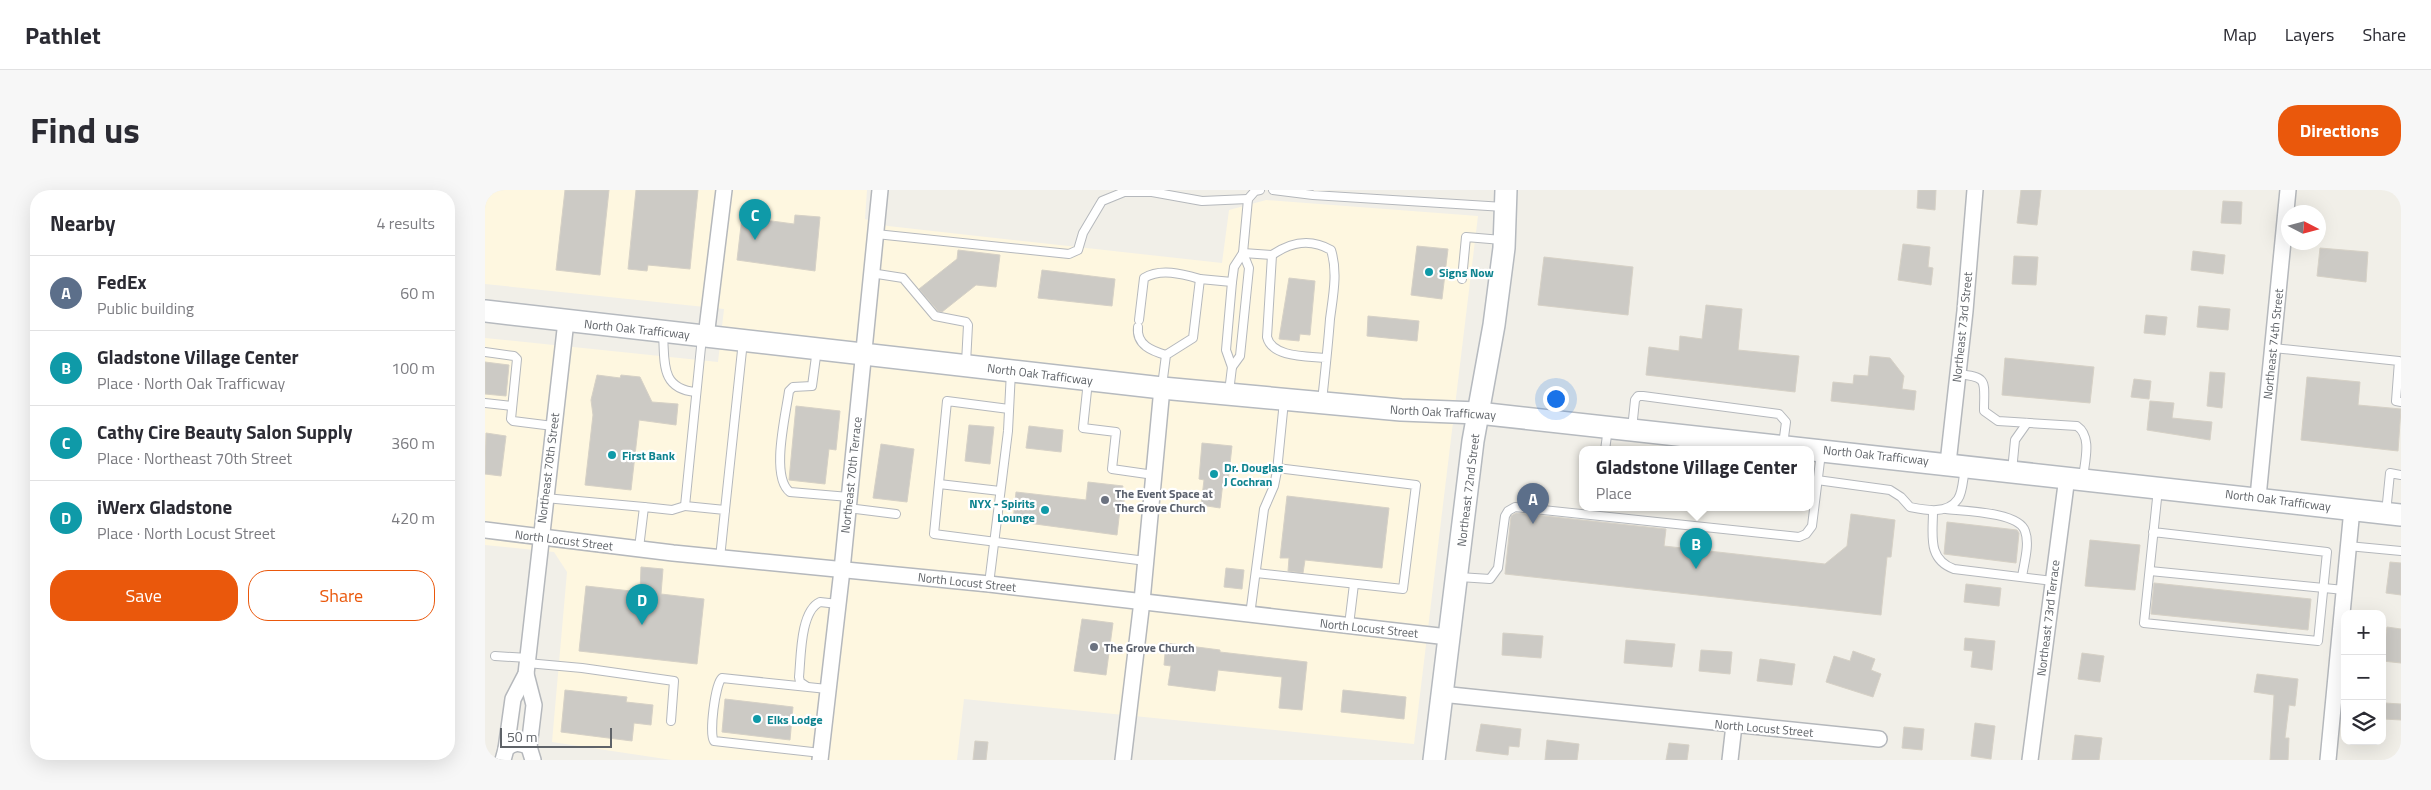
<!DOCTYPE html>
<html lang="en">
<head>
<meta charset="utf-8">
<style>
	:root { --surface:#fff; --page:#f7f7f7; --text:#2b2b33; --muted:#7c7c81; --line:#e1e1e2; --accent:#ea580c }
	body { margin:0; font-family:"Titillium Web",sans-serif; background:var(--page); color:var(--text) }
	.controls { position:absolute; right:15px; bottom:15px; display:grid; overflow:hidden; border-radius:10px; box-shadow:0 5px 20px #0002 }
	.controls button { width:45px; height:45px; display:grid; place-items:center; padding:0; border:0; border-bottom:1px solid var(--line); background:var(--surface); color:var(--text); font:25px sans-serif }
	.compass { position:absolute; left:1796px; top:15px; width:45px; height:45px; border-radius:50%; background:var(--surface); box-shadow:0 5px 20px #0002; rotate:96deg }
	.scale { position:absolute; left:15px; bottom:12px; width:112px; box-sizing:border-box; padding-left:5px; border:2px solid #5f6368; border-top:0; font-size:14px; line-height:18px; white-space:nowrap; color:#5f6368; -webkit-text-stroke:4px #fff; paint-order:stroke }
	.you { position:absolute; left:1070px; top:208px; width:18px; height:18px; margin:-12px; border:4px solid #fff; border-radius:50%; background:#1a73e8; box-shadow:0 0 0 8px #1a73e833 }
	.badge { display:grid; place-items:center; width:32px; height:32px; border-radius:50%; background:var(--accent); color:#fff; font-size:16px; font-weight:700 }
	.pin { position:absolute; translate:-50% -41px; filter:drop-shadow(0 1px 2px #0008) }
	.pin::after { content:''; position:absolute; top:26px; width:18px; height:15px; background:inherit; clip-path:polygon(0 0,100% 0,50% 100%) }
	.popup { position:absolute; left:1094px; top:256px; width:235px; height:65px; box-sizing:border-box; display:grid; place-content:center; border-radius:10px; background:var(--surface); filter:drop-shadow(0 1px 4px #0005); font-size:16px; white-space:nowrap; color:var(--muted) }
	.popup b { font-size:19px; color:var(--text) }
	.popup::after { content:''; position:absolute; left:50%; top:100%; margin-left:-10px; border:10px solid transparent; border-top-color:var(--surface) }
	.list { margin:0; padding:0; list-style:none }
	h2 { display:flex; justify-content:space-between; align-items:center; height:65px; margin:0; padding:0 20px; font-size:21px }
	h2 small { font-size:16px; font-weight:400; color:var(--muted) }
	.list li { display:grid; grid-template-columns:32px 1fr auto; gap:15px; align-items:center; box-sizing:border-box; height:75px; padding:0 20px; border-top:1px solid var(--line) }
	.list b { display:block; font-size:19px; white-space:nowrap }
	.list p { margin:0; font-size:16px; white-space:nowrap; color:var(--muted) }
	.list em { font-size:16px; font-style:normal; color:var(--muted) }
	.actions { display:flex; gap:10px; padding:15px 20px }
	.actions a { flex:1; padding:11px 0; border:1px solid var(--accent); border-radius:20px; text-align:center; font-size:18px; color:var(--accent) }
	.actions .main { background:var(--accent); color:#fff }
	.icon { flex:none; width:28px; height:28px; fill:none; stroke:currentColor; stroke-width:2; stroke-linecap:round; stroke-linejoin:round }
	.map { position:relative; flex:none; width:1916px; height:570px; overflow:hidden; border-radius:20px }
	header { display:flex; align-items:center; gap:30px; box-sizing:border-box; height:70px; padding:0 25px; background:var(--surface); border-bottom:1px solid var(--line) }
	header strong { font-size:24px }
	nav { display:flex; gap:28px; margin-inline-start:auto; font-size:18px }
	.intro { display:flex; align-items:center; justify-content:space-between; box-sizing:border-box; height:120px; padding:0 30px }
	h1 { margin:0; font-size:35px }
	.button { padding:12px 22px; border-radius:20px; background:var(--accent); color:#fff; font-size:18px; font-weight:700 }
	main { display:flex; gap:30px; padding:0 30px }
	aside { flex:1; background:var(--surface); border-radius:20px; box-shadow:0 5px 20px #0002 }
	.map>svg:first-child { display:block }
</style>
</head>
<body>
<header>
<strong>Pathlet</strong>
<nav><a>Map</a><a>Layers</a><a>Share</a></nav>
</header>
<div class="intro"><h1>Find us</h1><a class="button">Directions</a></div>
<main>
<aside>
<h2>Nearby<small>4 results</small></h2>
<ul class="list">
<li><span class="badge" style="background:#5c6f8a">A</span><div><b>FedEx</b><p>Public building</p></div><em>60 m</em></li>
<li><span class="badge" style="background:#0f9aa8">B</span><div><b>Gladstone Village Center</b><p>Place · North Oak Trafficway</p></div><em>100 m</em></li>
<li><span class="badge" style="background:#0f9aa8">C</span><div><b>Cathy Cire Beauty Salon Supply</b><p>Place · Northeast 70th Street</p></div><em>360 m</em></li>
<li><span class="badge" style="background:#0f9aa8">D</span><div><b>iWerx Gladstone</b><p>Place · North Locust Street</p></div><em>420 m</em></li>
</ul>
<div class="actions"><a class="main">Save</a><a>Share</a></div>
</aside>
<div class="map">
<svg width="1916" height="570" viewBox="0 0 1916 570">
	<rect width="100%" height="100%" fill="#f1efe8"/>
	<!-- commercial -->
	<polygon fill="#fef7e0" points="0,0 382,0 380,29 403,36 737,73 744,20 781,10 993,26 929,554 479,509 472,570 187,570 67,552 82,382 69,362 0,355 0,148 233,172 239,119 0,94"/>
	<!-- building -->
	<g fill="#cccac5" stroke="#d6d1c6">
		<polygon points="80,0 124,0 115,85 71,80"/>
		<polygon points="151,0 213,0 205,79 163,75 162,81 143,79"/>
		<polygon points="1433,0 1451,0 1450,20 1432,18"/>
		<polygon points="1536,0 1556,0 1552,35 1532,33"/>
		<polygon points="1738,11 1757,12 1756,34 1736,33"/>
		<polygon points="310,25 335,27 330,81 252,70 257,27 309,34"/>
		<polygon points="1418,54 1445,57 1443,77 1448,78 1446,95 1413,90"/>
		<polygon points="932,56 963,59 957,109 926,105"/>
		<polygon points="1835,58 1883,62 1881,92 1832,86"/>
		<polygon points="473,60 515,65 511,97 491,95 457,122 453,121 434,99 472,69"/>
		<polygon points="1708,61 1740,65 1738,84 1706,80"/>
		<polygon points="1529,66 1553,67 1551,95 1527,94"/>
		<polygon points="1059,67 1148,77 1143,125 1053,115"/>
		<polygon points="557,80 630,89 627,116 553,108"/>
		<polygon points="804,88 830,91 825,145 815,144 814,151 794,149"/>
		<polygon points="1221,115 1257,119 1253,160 1314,166 1310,202 1161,185 1164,157 1194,161 1195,146 1217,149"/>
		<polygon points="1714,116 1745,119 1743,140 1712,137"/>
		<polygon points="1661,125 1682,127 1680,145 1659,143"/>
		<polygon points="883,126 934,131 932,151 882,146"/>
		<polygon points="1385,166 1405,168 1419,186 1417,199 1431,201 1429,220 1346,211 1348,192 1368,194 1369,185 1383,186"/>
		<polygon points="1520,168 1609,177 1605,213 1517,205"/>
		<polygon points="0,172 24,175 21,206 0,204"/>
		<polygon points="1725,182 1740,183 1737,218 1722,216"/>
		<polygon points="112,185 135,188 136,185 155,187 167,212 193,214 191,235 154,230 146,300 100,295 108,225 106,210"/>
		<polygon points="1822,187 1875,192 1873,215 1916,219 1913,261 1816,250"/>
		<polygon points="1649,189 1666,191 1664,209 1646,207"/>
		<polygon points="1665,211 1689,213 1687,228 1727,232 1725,250 1662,240"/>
		<polygon points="311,216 355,221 351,260 344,259 340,294 304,290"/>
		<polygon points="484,235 509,237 505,274 480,271"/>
		<polygon points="544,236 578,240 576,262 541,258"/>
		<polygon points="1,243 21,246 16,286 0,284"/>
		<polygon points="717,253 747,256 743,292 738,292 735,318 716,315 719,290 714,289"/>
		<polygon points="396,254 429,259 422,312 388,308"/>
		<polygon points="603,292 638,296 637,301 640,301 638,319 635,319 632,345 528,331 531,302 601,310"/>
		<polygon points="802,306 904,318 897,378 820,370 818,383 803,381 804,368 795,368"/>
		<polygon points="1031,323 1181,339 1179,356 1340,374 1362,356 1366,324 1410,330 1406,367 1402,367 1396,425 1020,384 1026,326"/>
		<polygon points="1462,332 1532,340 1534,343 1531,373 1459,364"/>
		<polygon points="1605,350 1655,355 1650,400 1600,396"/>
		<polygon points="1905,372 1916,373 1916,405 1901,403"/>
		<polygon points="156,377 178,379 176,404 219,409 212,474 94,461 101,396 155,402"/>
		<polygon points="741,378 759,380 757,399 739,397"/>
		<polygon points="1669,393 1826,409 1823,440 1666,424"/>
		<polygon points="1481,394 1516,398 1514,416 1479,412"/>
		<polygon points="597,429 628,433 621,485 589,481"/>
		<polygon points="1902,437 1916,439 1916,473 1897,471"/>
		<polygon points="1018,443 1058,446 1056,468 1017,465"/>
		<polygon points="1480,448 1510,451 1507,480 1486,477 1488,461 1479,460"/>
		<polygon points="1141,450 1190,454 1187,477 1139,473"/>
		<polygon points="681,453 735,460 735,462 822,472 817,520 794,518 797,487 733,480 730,501 683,495 686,476 679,475"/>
		<polygon points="1216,460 1247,462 1245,484 1214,481"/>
		<polygon points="1368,461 1390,469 1386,480 1396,484 1388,507 1341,492 1349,466 1365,471"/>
		<polygon points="1597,463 1619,466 1615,492 1593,489"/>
		<polygon points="1275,469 1310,474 1307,495 1272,491"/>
		<polygon points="1772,484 1813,489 1810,516 1804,515 1800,548 1804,548 1803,570 1785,570 1789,505 1769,502"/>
		<polygon points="80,500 142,507 141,512 168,515 166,535 149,533 147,551 76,542"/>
		<polygon points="858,500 921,507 919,529 856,522"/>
		<polygon points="240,509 308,517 305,550 237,542"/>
		<polygon points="1900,513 1916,514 1916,530 1899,529"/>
		<polygon points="1490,533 1510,536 1506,569 1486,566"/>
		<polygon points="996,534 1036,539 1034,557 1024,556 1023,565 991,561"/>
		<polygon points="1419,537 1439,539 1437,560 1417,558"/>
		<polygon points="1590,545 1617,548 1614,570 1587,570"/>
		<polygon points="1062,550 1094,554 1092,570 1060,570"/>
		<polygon points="490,551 503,552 501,570 488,570"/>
		<polygon points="1184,553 1204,555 1202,570 1181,570"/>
	</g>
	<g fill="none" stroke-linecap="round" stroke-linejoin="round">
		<!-- lane casing -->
		<g stroke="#b5b8bc" stroke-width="10">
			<g id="lane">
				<polyline points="788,0 828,5 1019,17"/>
				<polyline points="391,44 584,64 593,60 598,43 617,11 639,2 667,2 717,11 763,9"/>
				<polyline points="758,63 787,65"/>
				<polyline points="386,83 418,88 450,126 481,132 483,135 481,173"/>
				<polyline points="977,89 981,47 1017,50"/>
				<path d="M654 130 659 88C676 78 697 84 715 89"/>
				<path d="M653 137C651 155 667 161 681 165"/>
				<path d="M178 144C180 172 175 199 211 202"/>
				<polyline points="217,147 200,316 240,320 235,368"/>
				<polyline points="1788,158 1914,171 1911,211 1916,212"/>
				<path d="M332 159 327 196 308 197 304 201C301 224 285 287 305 302L364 307"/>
				<polyline points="0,162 29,166 32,169 26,229 28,231 68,236"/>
				<polyline points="747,177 755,166 764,78 758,63 763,9 770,1 775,0"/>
				<path d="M1473 184C1504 187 1499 191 1499 221L1513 231 1592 236C1608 247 1599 273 1598 289"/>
				<polyline points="603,191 598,238 631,242 627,279 669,285"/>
				<polyline points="677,196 681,165 708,148 715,89 747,92"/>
				<polyline points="744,202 747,177 741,160 747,92 749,77 758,63"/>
				<path d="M837 211C840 183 843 156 845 129 848 106 853 82 846 60 825 48 806 52 787 65L782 147C787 168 823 166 841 168"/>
				<polyline points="0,213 27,216"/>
				<polyline points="524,219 462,211 449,344 661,371"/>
				<polyline points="1147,239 1150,210 1153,206 1158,206 1294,224 1301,232 1298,255"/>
				<polyline points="1120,260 1123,238"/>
				<polyline points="1527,281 1530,250 1542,233"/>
				<path d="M1332 290 1405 300 1416 307 1425 317C1440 320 1462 325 1473 309 1478 302 1478 287 1480 279"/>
				<polyline points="454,294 515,301"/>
				<polyline points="60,308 159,317"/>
				<polyline points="363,318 411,324"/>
				<path d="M1461 319C1479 321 1534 322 1540 341 1545 354 1539 373 1537 387"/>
				<polyline points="240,320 258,151"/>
				<path d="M1448 321C1448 345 1442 369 1469 379L1568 391"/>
				<polyline points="1901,323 1905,283 1916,285"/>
				<path d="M1668 342 1842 362 1833 451 1659 433C1664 388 1668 344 1673 299"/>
				<polyline points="1863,356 1916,361"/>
				<polyline points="154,358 159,317 187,320 200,316"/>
				<polyline points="1665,381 1859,400"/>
				<polyline points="771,383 918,399 931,295 792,278"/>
				<polyline points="974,387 1005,389 1013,378 1020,326 1023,321 1030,317 1314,347 1321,344 1327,336 1336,263"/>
				<polyline points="504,394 523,241 526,181"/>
				<polyline points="765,425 779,319 789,296 792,281 799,211"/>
				<polyline points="864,435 869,394"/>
				<polyline points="10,466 43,468"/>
				<polyline points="42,473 97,478 189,491 186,531"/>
				<path d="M321 496 315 492 314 487C316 468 315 421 335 412L353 414"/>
				<path d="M336 563 229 551C224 544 230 494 237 488L342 499"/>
			</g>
		</g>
		<!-- street casing -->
		<g stroke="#b5b8bc" stroke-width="18">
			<g id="street">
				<polyline points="221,147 239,0"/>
				<polyline points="1463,273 1480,121 1490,0"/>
				<polyline points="1773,307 1803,0"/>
				<polyline points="0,340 188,363 504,394 963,447"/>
				<polyline points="41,484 49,515 44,557"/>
				<polyline points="956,504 1394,549"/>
				<polyline points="21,559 28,509 41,484 81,131"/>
				<path d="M18 570 21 559C28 552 35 552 44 557L48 570"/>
				<polyline points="335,570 357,380 395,0"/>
				<polyline points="638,570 657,411 677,198"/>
				<polyline points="1245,570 1249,535"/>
				<polyline points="1545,570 1582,287"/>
				<polyline points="1843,570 1867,319"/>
			</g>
		</g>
		<!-- secondary casing -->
		<g stroke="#b6babf" stroke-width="24">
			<g id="secondary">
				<polyline points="0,121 677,198 916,220 993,223 1916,325"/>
				<polyline points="949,570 988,251 1009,135 1019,58 1021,0"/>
			</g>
		</g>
		<!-- lane -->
		<use href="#lane" stroke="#fff" stroke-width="8"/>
		<!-- street -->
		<use href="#street" stroke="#fff" stroke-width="15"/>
		<!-- secondary -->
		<use href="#secondary" stroke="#fff" stroke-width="21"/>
	</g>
	<!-- markers -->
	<g fill="#0f9aa8" stroke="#fff" stroke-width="2">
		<circle cx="944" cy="82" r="5"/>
		<circle cx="127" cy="265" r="5"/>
		<circle cx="729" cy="284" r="5"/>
		<circle cx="560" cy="320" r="5"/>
		<circle cx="272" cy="529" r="5"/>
	</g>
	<g fill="#6b7280" stroke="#fff" stroke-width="2">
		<circle cx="620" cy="310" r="5"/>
		<circle cx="609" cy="457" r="5"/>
	</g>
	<g text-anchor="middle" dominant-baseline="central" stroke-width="4.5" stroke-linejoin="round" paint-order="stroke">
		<!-- culture labels -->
		<g font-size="12" font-weight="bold" fill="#0d838f" stroke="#fff" text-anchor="start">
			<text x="954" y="82">Signs Now</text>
			<text x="137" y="265">First Bank</text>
			<text x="739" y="277">Dr. Douglas<tspan x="739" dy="14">J Cochran</tspan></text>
			<text x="550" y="313" text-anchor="end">NYX - Spirits<tspan x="550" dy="14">Lounge</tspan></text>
			<text x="282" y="529">Elks Lodge</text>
		</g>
		<!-- street labels -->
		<g font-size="12" fill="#5f6368" stroke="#fff">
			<text transform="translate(1477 137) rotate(-84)">Northeast 73rd Street</text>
			<text transform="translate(152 139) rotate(6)">North Oak Trafficway</text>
			<text transform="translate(1788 154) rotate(-84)">Northeast 74th Street</text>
			<text transform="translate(555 184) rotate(7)">North Oak Trafficway</text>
			<text transform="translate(958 222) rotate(3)">North Oak Trafficway</text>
			<text transform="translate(1391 265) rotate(6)">North Oak Trafficway</text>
			<text transform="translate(63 278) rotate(-83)">Northeast 70th Street</text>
			<text transform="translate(366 285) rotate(-84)">Northeast 70th Terrace</text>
			<text transform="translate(983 300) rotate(-83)">Northeast 72nd Street</text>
			<text transform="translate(1793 310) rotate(7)">North Oak Trafficway</text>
			<text transform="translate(79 350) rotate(7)">North Locust Street</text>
			<text transform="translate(482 392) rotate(6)">North Locust Street</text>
			<text transform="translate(1563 428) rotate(-83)">Northeast 73rd Terrace</text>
			<text transform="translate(884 438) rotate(6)">North Locust Street</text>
			<text transform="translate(1279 538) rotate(5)">North Locust Street</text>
		</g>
		<!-- worship labels -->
		<g font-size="12" font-weight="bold" fill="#5b616d" stroke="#fff" text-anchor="start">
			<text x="630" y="303">The Event Space at<tspan x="630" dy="14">The Grove Church</tspan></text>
			<text x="619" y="457">The Grove Church</text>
		</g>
	</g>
</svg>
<div class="controls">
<button>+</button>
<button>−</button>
<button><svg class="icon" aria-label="layers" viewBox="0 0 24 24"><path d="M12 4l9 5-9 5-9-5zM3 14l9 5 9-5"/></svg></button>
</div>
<svg class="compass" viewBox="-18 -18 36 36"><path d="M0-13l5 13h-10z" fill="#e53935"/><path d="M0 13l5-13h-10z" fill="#7c7c81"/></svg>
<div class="scale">50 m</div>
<div class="you"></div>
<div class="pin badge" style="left:1048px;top:334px;background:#5c6f8a">A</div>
<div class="pin badge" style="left:1211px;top:379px;background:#0f9aa8">B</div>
<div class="popup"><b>Gladstone Village Center</b>Place</div>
<div class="pin badge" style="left:270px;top:50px;background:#0f9aa8">C</div>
<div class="pin badge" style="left:157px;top:435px;background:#0f9aa8">D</div>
</div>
</main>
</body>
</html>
